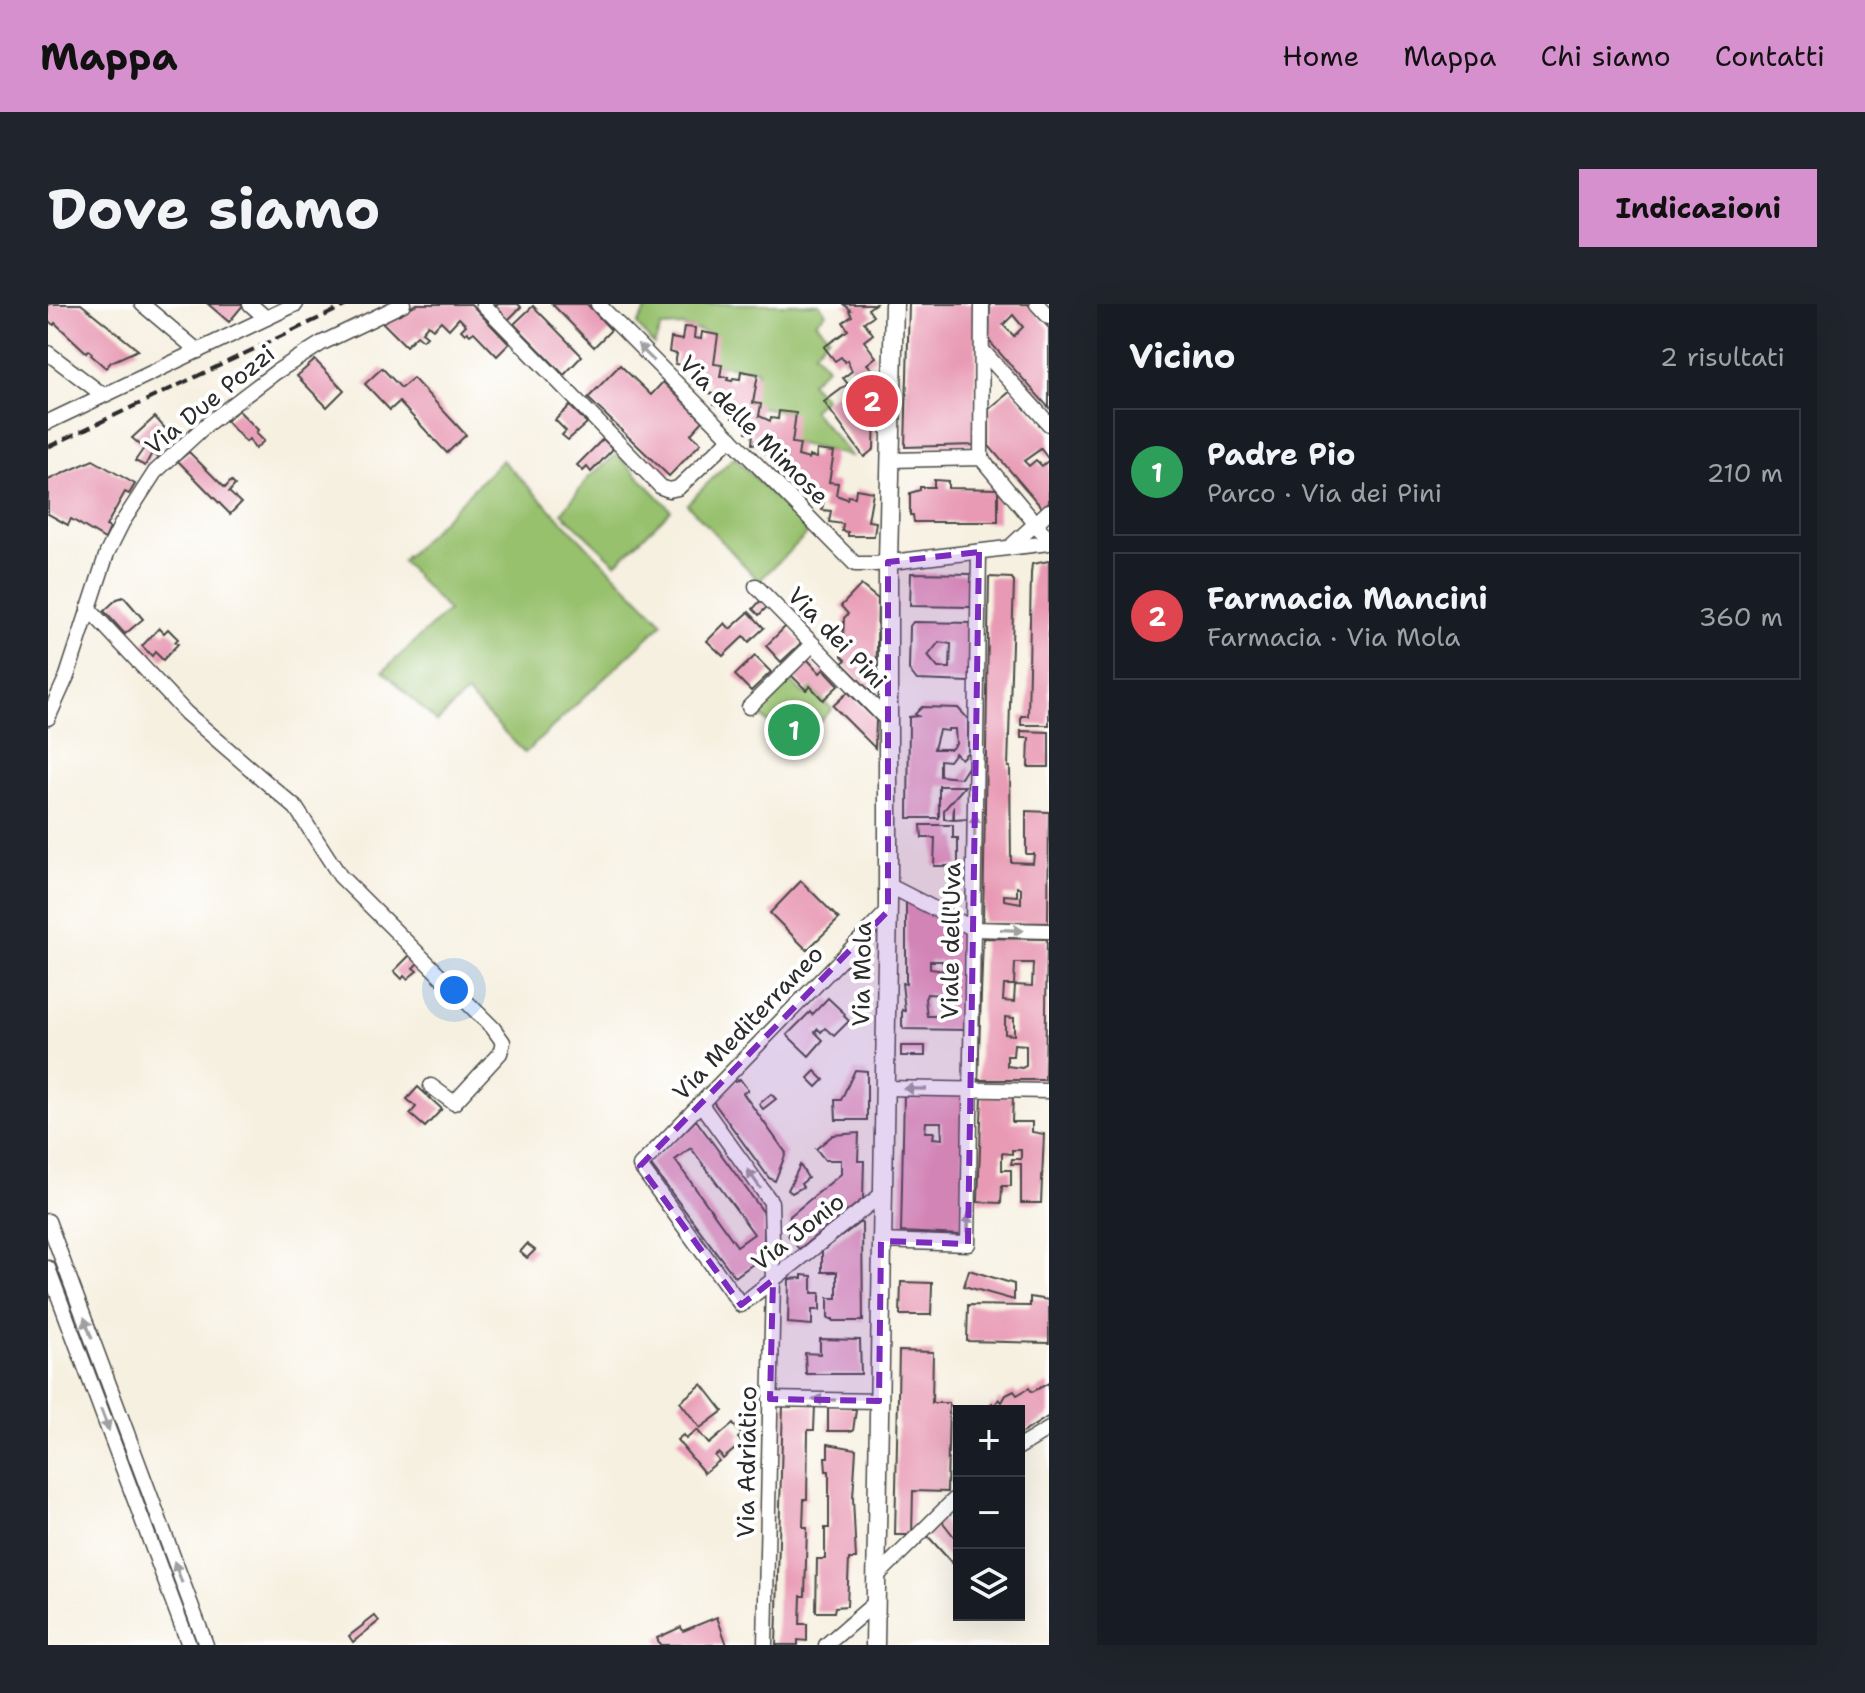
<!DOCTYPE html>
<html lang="it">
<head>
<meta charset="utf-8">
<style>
	:root { --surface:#171b24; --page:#20242c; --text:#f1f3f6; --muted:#9ea1a6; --line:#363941; --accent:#d690ce }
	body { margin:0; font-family:"Shantell Sans",sans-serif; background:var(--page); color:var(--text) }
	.controls { position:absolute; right:24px; bottom:24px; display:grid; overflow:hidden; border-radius:0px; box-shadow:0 8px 32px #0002 }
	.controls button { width:72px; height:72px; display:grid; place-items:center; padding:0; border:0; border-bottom:2px solid var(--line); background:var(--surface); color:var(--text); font:40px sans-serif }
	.you { position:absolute; left:406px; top:686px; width:28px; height:28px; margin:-20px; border:6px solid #fff; border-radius:50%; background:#1a73e8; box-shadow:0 0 0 12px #1a73e833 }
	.badge { display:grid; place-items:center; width:52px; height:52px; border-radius:50%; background:var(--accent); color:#fff; font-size:26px; font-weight:700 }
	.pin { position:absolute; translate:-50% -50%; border:4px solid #fff; box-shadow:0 2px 8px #0006 }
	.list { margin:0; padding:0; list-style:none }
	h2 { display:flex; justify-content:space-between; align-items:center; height:104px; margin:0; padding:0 32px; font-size:34px }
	h2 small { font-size:26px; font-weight:400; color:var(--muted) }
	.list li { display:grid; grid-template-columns:52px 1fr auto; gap:24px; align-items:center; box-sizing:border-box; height:128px; margin:0 16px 16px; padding:0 16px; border:2px solid var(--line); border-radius:0px }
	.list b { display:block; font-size:30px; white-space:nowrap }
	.list p { margin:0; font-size:26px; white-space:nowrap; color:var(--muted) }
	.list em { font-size:26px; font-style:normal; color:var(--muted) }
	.icon { flex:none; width:44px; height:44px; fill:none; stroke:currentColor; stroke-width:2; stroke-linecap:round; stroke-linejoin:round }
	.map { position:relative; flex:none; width:1001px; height:1341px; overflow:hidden; border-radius:0px }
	header { display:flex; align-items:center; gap:48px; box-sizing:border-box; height:112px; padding:0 40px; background:var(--accent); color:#111 }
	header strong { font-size:38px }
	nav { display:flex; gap:44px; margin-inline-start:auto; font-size:28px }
	.intro { display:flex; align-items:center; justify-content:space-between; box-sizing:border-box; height:192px; padding:0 48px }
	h1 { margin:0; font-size:56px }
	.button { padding:20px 36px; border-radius:0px; background:var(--accent); color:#111; font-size:28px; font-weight:700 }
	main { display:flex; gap:48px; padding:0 48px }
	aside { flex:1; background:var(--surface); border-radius:0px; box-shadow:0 8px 32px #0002 }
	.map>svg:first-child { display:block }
</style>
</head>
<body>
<header>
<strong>Mappa</strong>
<nav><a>Home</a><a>Mappa</a><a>Chi siamo</a><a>Contatti</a></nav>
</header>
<div class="intro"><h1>Dove siamo</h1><a class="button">Indicazioni</a></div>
<main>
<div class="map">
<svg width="1001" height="1341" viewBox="0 0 1001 1341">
	<rect width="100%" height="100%" fill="#fff"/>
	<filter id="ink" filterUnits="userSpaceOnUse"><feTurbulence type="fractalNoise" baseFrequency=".0125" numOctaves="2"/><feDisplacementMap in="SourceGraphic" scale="16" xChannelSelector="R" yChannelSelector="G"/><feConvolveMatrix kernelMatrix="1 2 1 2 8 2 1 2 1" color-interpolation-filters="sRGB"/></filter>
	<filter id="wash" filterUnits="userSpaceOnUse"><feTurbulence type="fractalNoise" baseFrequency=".006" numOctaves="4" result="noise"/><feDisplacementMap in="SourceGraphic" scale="32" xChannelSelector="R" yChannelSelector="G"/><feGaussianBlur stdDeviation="1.8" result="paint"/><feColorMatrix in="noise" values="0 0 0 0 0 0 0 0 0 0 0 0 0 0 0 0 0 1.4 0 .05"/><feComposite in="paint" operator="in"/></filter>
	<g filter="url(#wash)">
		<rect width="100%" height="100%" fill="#f6f0e0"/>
		<!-- green -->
		<g fill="#97c16d" stroke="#61764c" stroke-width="2">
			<polygon points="601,0 771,0 778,9 768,18 781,32 766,48 779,63 762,78 777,94 764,106 803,152 742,138 743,109 702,101 709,66 665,60 667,31 634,22 613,23 606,41 589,21"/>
			<polygon points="569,150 623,206 568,259 514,209 540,174"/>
			<polygon points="686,153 761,228 711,277 639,200"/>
			<polygon points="454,156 615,319 477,449 418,389 389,418 335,367 400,307 354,257"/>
			<polygon points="740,375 756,390 763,384 784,405 747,445 708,407"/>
		</g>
		<g id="blocks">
			<!-- building -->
			<g fill="#e89ab4" fill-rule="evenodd">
				<polygon points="0,0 33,0 90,46 63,58 58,64 43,51 44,49 40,46 38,48 7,19 6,21 0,17"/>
				<polygon points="160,0 196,0 181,18"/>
				<polygon points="369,0 423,0 461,40 449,52 426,28 422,31 419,28 417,30 413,26 418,21 411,14 401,25 393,17 385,25 380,21 374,28 379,32 375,36 369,31 358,42 335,19 336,16"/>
				<polygon points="445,0 470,0 473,3 460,16"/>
				<polygon points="504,0 539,0 563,26 546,43"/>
				<polygon points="795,0 827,0 820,5 825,12 816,18 825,30 816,37 828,53 819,60 825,66 815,73 824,85 815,92 827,108 826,145 816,153 776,98 800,80 795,74 804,67 799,56 797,58 793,53 787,57 776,43 800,26 795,18 804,12 801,7 803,6"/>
				<polygon points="861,0 929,0 926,141 857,143"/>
				<path d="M942 0H980L1001 24V104L941 37ZM965 11 975 23 966 32 955 21Z"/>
				<polygon points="485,2 534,52 516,71 466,20"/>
				<polygon points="636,23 647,24 646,34 653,35 654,28 670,31 666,60 674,61 672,73 680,73 679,76 684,77 685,74 692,75 693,67 710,70 705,99 713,100 711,112 722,117 723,114 730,115 731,107 748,109 744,139 752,140 750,152 761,155 761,152 768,154 769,146 786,148 781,178 790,179 788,191 799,195 800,192 807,193 808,185 825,188 820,217 828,218 826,232 800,232 800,228 794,227 795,220 781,218 783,207 774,206 776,195 761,192 761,189 756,188 756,181 742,179 744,168 736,167 737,155 717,149 719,142 704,140 705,129 698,128 700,116 684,114 685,110 679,109 680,103 666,100 667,90 660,89 661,77 646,75 647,63 627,60 629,50 621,48 623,34 634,36"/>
				<polygon points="267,56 296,86 279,103 249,72"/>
				<polygon points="572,61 603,91 615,78 655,117 643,130 653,139 621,172 540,94"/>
				<polygon points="334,64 353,84 365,74 418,131 399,149 351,98 342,106 317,80"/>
				<path d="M964 86 1001 128V198L994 204 941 142V105ZM993 145 1001 156 994 162 988 156 981 162 976 157Z"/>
				<polygon points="522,102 539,119 520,136 514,131 518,127 507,116"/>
				<polygon points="190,106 210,126 208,129 216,137 207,145 201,135 198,138 178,117"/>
				<polygon points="107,113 121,129 111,140 114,150 110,153 104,149 97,162 87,157 96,144 84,134"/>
				<polygon points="555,135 565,145 543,168 539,163 535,167 529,161"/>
				<polygon points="141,148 177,184 183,177 187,181 181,188 193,199 182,210 130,157"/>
				<polygon points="45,156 87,180 81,190 77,188 58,222 62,224 57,235 23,215 20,221 0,210 0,176"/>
				<polygon points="886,176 900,177 900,184 950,185 950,218 866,218 865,211 862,211 862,189 872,186 872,183 886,183"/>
				<polygon points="1001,257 1001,421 973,421 973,412 980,412 983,269 984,260"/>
				<polygon points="863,269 923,270 923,303 862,302"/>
				<path d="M941 273 964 274 966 278 960 463H962L963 558 985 559 986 550H978V507L1001 508 1000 619 935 618ZM969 583 973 584V599L956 596V591L969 592Z"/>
				<polygon points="813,281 830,295 828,387 823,388 794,359 798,356 794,352 795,336 796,314 800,310 793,302"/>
				<polygon points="76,293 95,315 77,330 56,307 69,295"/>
				<polygon points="713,296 719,303 711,311 705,305"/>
				<polygon points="701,308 716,324 701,338 696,332 675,352 659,337 677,319 682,325"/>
				<path d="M865 318 923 319 922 378 869 376 861 366 862 322ZM891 338 903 340 902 364H890L880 352Z"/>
				<polygon points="738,322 753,339 733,358 718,342"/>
				<polygon points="111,324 116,329 120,325 130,335 127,338 130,340 115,356 107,348 104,352 94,342"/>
				<polygon points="707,352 723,368 703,387 687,371"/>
				<polygon points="758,354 772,369 776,365 791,381 775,396 762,382 758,386 743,371"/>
				<polygon points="800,388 828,416 827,444 785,402"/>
				<path d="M874 403 910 404 920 415V448L913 455 907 449 901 457 892 456V472L913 474 920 463 922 465 921 515 906 516V502L905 516 896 515V506L917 482H891V514H860L861 413 870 412 867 410ZM900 425H907L908 440 903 445H886L891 426 900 427Z"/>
				<polygon points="973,427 1001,428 1001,463 980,463 981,434 973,434"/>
				<polygon points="873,521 905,521 905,534 910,534 910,562 886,562 887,534 874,534"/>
				<polygon points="753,577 791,615 759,646 722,609"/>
				<path d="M858 597 920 626 917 726 856 725 854 722V706L857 707 854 679 858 680ZM882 657H894L896 667 882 665ZM879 690 895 691V694H897V712H879L877 695Z"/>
				<path d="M935 634 999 635 997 776H930ZM967 659H985L984 682 967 681 966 698 955 697 956 681H966ZM957 713 966 714V731L957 730ZM966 740 978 741V762L974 764 959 762V752H965Z"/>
				<polygon points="364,649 372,657 365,664 369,667 359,675 356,672 354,675 346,667"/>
				<polygon points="780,694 797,710 796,712 801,717 786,732 777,724 773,728 770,725 767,728 775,736 761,752 739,731 762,708 764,711"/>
				<rect x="853" y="742" width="24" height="10"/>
				<polygon points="807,766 819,767 819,816 788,816 787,796 793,796"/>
				<polygon points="767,767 776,776 769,783 760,774"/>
				<polygon points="692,775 700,786 695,789 738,849 727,877 721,874 664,796 685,776 687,778"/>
				<polygon points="370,783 394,805 377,823 362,810 368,803 359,795"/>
				<polygon points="723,790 728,795 715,805 711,800"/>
				<path d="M856 790H916L914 931 853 928ZM878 818H893L894 835 885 834 886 828H877Z"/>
				<polygon points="934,791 965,792 964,818 984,818 984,828 996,830 993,899 973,899 973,860 963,860 964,855 973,855 973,846 964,846 964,850 954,849 954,866 963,866 963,882 954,882 953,899 930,898"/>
				<path d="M648 816 716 909V952L687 973 602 860ZM643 844 706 930 689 942 627 856Z"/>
				<polygon points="811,829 810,857 816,857 815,895 751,945 740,931 742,912 793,870 793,856 777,856 768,845 785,831"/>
				<polygon points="752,861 760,874 753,880 755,883 744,889 740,886"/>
				<polygon points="811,919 814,919 815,1017 785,1017 785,1015 780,1015 780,994 789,994 789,968 774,968 774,947"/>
				<polygon points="479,940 487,946 479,954 472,948"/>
				<polygon points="921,966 966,980 966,996 916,982"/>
				<polygon points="754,971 764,972 764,989 772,989 772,1006 764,1006 764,1021 740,1019 741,975 754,974"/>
				<polygon points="853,978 884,979 883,1011 852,1011"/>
				<polygon points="982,993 1001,996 1001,1039 919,1037 920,1001 982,1002"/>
				<polygon points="772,1035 812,1036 813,1070 758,1070 757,1049 772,1050"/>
				<polygon points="851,1047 885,1048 884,1099 901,1099 899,1188 865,1187 864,1231 847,1231"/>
				<polygon points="1001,1079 1001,1112 971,1131 971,1107 939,1107 944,1099 946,1102 951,1095 954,1098 958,1091 966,1087 969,1091 981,1084 984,1088"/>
				<polygon points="654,1080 675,1107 652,1124 632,1098"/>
				<polygon points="735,1100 767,1101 766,1126 760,1126 759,1195 756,1195 755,1223 759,1223 757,1292 753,1292 752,1320 759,1320 759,1337 750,1336 750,1341 728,1341"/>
				<polygon points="780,1102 804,1102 804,1106 808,1106 805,1127 780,1127"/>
				<polygon points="685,1120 694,1131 690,1134 694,1139 675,1155 671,1149 667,1152 671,1157 656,1169 629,1136 635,1131 638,1135 649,1126 661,1140"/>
				<polygon points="780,1140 808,1145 805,1194 808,1255 801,1255 799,1302 787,1303 786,1308 768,1308 769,1255 777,1255 777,1224 781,1224 781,1167 778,1167 777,1153 780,1153"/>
				<polygon points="893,1216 911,1239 911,1253 904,1259 878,1230"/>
				<polygon points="327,1312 331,1317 305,1338 301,1332"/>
				<polygon points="669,1313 679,1341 612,1341 609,1334 633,1323 635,1327"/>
			</g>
		</g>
	</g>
	<g filter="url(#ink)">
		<use href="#blocks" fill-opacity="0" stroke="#494946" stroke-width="2"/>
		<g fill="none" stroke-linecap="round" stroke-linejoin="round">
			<!-- minor casing -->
			<g stroke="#494946" stroke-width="17">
				<g id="minor">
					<polyline points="94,0 150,47"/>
					<polyline points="202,0 218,14"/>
					<polyline points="435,0 613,183 621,186 630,184 683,134"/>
					<polyline points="550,0 807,260 827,260 1001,239"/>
					<polyline points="989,0 1001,13"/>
					<polyline points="934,46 1001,120"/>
					<polyline points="0,49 55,91"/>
					<polyline points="0,118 248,0"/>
					<polyline points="933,154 934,0"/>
					<polyline points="843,156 933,154 1001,236"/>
					<polyline points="962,243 1001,207"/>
					<polyline points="708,282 839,416"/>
					<polyline points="40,304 138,409 248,504 292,572 445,724 455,738 452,749 406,799 383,782"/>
					<polyline points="701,403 765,340"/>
					<polyline points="0,414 19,372 59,249 74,219 107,168 158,121 228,68 274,39 355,0"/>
					<polyline points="840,581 926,625 1001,627"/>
					<polyline points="836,784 1001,787"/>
					<polyline points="652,799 723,898 725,976 717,1341"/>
					<polyline points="833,891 693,1001 592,862 840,607"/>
					<polyline points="0,917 158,1341"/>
					<polyline points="833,937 920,940 931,248"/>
					<polyline points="0,964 141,1341"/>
					<polyline points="722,1095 831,1097"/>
					<polyline points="971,1143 1001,1125"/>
					<polyline points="828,1273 911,1191"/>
					<polyline points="778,1341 828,1298"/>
				</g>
			</g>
			<!-- major casing -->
			<g stroke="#494946" stroke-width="21">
				<polyline id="major" points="827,1341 840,598 840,258 846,0"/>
			</g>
			<!-- minor -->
			<use href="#minor" stroke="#fff" stroke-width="14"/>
			<!-- major -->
			<use href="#major" stroke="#fff" stroke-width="18"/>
			<!-- rail -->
			<polyline stroke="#2b2b2b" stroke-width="4" stroke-dasharray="12 6" stroke-linecap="butt" points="0,143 301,0"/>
		</g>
		<!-- one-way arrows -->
		<defs><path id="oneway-solid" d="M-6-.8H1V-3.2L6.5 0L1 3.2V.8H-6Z" transform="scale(2)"/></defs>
		<g fill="#a0a0a0">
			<use href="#oneway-solid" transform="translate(598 49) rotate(-135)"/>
			<use href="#oneway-solid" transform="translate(927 521) rotate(-89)"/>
			<use href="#oneway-solid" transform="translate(964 626) rotate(2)"/>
			<use href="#oneway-solid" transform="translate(867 785) rotate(-179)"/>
			<use href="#oneway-solid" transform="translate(706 875) rotate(-125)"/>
			<use href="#oneway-solid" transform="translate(920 921) rotate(-89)"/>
			<use href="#oneway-solid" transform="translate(40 1024) rotate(-110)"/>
			<use href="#oneway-solid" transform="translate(776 1096) rotate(-179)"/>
			<use href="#oneway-solid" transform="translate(57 1116) rotate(69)"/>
			<use href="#oneway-solid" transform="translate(130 1268) rotate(-110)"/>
		</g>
	</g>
	<!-- marked area -->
	<path fill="#7b2cbf" fill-opacity="0.2" stroke="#7b2cbf" stroke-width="6" stroke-dasharray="16 10" stroke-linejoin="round" d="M931 248 920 940 833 937 831 1097 722 1095 725 976 693 1001 592 862 840 607V258Z"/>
	<g text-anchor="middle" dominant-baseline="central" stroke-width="8" stroke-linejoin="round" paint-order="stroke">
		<!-- street labels -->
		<g font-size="24" fill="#2b2b2b" stroke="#fff">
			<text transform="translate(162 96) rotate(-39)">Via Due Pozzi</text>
			<text transform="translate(706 126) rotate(45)">Via delle Mimose</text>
			<text transform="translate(789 334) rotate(46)">Via dei Pini</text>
			<text transform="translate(903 637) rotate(-89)">Viale dell'Uva</text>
			<text transform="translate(814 670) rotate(-89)">Via Mola</text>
			<text transform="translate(700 719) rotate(-46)">Via Mediterraneo</text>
			<text transform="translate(750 928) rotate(-38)">Via Jonio</text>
			<text transform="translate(699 1158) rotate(-89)">Via Adriatico</text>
		</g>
	</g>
</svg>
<div class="controls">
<button>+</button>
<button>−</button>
<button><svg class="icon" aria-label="layers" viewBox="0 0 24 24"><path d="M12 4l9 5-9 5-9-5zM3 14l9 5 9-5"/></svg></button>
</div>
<div class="you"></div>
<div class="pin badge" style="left:746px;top:426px;background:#2e9e5b">1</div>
<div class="pin badge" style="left:824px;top:97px;background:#e0444e">2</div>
</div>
<aside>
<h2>Vicino<small>2 risultati</small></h2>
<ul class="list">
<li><span class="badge" style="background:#2e9e5b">1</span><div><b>Padre Pio</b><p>Parco · Via dei Pini</p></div><em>210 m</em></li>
<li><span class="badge" style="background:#e0444e">2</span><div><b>Farmacia Mancini</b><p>Farmacia · Via Mola</p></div><em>360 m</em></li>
</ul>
</aside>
</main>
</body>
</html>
